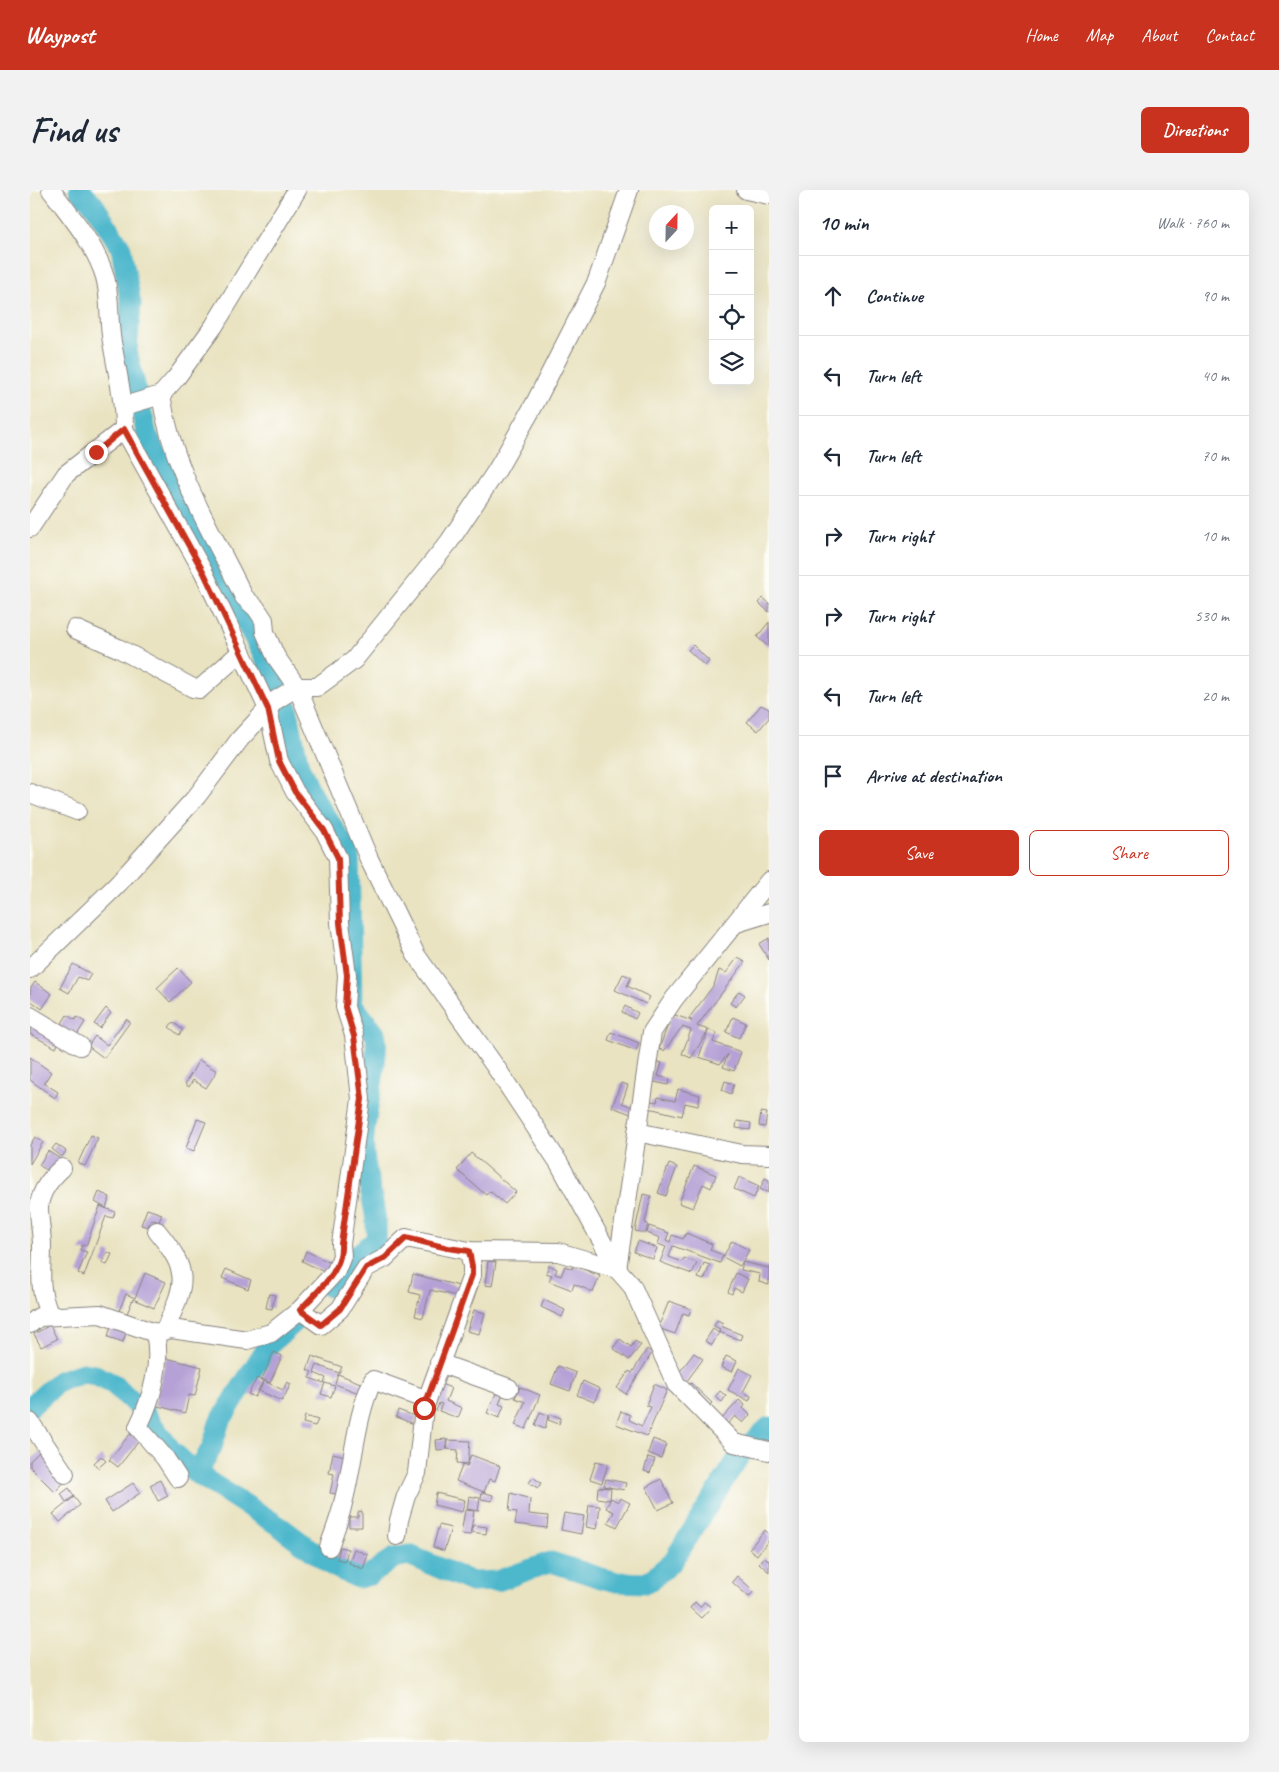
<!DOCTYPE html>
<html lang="en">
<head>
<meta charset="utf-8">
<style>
	:root { --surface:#fff; --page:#f2f2f3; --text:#1f2937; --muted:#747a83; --line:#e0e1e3; --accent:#c8321e }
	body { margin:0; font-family:Caveat,sans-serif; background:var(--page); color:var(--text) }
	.controls { position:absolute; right:15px; top:15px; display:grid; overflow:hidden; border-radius:8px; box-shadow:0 5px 20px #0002 }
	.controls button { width:45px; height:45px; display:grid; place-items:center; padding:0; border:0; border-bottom:1px solid var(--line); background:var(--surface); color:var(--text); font:25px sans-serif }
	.compass { position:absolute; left:619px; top:15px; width:45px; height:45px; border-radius:50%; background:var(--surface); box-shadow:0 5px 20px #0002; rotate:22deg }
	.stop { position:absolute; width:15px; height:15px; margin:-11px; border:4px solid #c8321e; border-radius:50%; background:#fff }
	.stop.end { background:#c8321e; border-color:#fff; box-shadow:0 1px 5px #0008 }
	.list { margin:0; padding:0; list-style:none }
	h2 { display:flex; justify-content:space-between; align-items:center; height:65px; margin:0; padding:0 20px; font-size:21px }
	h2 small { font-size:16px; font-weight:400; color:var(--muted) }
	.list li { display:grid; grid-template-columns:32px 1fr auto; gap:15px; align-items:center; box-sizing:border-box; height:80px; padding:0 20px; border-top:1px solid var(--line) }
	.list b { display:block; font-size:19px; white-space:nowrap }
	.list em { font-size:16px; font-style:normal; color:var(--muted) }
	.actions { display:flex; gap:10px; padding:15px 20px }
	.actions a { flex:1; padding:11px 0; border:1px solid var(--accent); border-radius:8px; text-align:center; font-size:18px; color:var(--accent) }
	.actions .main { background:var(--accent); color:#fff }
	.icon { flex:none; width:28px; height:28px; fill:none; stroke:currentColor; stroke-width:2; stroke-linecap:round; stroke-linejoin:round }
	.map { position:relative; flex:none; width:739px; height:1552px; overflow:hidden; border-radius:8px }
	header { display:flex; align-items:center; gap:30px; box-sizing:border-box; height:70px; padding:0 25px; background:var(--accent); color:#fff }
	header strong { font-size:24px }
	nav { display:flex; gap:28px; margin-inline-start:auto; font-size:18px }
	.intro { display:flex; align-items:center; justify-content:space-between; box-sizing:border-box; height:120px; padding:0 30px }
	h1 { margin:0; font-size:35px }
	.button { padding:12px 22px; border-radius:8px; background:var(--accent); color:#fff; font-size:18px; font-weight:700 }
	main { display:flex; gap:30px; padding:0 30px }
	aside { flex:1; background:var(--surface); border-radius:8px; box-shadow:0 5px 20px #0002 }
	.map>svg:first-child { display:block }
</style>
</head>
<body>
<header>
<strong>Waypost</strong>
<nav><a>Home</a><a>Map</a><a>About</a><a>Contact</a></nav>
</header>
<div class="intro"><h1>Find us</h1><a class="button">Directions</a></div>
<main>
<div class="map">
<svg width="739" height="1552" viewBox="0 0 739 1552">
	<rect width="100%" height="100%" fill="#fdfcf7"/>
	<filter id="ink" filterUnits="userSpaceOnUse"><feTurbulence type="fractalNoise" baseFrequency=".02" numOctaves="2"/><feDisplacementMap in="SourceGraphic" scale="10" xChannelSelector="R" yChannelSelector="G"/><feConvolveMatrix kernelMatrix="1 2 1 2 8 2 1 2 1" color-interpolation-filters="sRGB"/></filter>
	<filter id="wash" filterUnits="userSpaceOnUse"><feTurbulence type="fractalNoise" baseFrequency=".0096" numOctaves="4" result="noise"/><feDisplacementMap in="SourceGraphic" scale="20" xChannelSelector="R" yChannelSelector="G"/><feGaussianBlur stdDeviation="1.12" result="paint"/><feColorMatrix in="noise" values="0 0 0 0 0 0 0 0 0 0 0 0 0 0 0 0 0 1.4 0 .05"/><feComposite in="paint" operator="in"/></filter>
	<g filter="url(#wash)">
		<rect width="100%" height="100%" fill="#e9e3c1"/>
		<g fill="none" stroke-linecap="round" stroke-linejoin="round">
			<!-- river -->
			<g stroke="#4eb7cc" stroke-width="21">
				<polyline points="49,0 64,15 91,58 101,114 97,161 108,208"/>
				<polyline points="110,216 117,245 251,499"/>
				<path d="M255 508 269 576 283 607 319 662 322 813C326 821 343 839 345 844 351 861 335 924 334 947 331 981 349 1016 346 1050L328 1064 299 1097"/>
				<polyline points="0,1217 29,1191 53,1183 65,1185 83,1194 111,1219 142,1261 167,1284 249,1336 304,1377 328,1388 340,1385 364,1368 379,1365 442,1392 467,1391 521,1372 571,1388 587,1392 617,1393 643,1371 712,1262 739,1237"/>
				<polyline points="167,1284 182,1257 189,1233 237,1157 265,1132"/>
			</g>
		</g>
		<g id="blocks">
			<!-- building -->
			<g fill="#b5a1d6">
				<polygon points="733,408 739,413 739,422 729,413"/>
				<polygon points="739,432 739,457 727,447"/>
				<polygon points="663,455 679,471 675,476 658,460"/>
				<polygon points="731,515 739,519 739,528 728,541 717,532"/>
				<polygon points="739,748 739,770 729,754"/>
				<polygon points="708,767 715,772 667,836 687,843 683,852 711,862 704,881 693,877 698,864 690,874 669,867 678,841 661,868 652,864 661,840 652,837 634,861 629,859 642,824 662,831 659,828 684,795 689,780 696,783"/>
				<polygon points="43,774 61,784 57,791 48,787 39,803 30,798"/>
				<polygon points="148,778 161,792 140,812 127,798"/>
				<polygon points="593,784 601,787 597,796 620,807 616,814 585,800"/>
				<polygon points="5,792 22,804 12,819 0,810 0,799"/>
				<polygon points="709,801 715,805 706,817 700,813"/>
				<polygon points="595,816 608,823 605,829 592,822"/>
				<polygon points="76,818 81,823 70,838 64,834"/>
				<polygon points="37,825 45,830 47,827 55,832 45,848 29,838"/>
				<polygon points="703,827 716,833 709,848 696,842"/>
				<polygon points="96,829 100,832 74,868 58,856 65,846 77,855"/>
				<polygon points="0,832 31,848 26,858 0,844"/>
				<polygon points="143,832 153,840 149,845 139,837"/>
				<polygon points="581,842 609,853 606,861 578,850"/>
				<polygon points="0,867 21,882 14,893 28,902 25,908 0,890"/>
				<polygon points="169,870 187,881 176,898 163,890 159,897 155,894"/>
				<polygon points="625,871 632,873 628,886 640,889 638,895 620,891"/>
				<polygon points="695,891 704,894 701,904 692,900"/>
				<polygon points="591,893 598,895 592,913 603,917 601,924 582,917"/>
				<polygon points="648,899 670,905 668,916 655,913 652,926 619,918 621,911 627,912 628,907 645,911"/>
				<polygon points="731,922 737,923 735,937 729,936"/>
				<polygon points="167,929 176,932 164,961 156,958"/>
				<polygon points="707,931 721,933 720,940 706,938"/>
				<polygon points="61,945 68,948 55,976 48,973"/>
				<polygon points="5,947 13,952 0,974 0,955"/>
				<polygon points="26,954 36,961 32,967 22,959"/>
				<polygon points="18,961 32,970 23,985 9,975"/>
				<polygon points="441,963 486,1002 475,1014 460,1001 456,1005 427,980"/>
				<polygon points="639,974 647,977 636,1006 628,1003"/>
				<polygon points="664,976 686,985 681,998 673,994 663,1018 649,1013"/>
				<polygon points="709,987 729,996 724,1008 704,999"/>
				<polygon points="735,988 739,990 739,1003 730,999"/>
				<polygon points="69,1002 80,1007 76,1018 65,1012"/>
				<polygon points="613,1004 621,1006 615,1033 618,1034 616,1043 605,1041"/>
				<polygon points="70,1016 85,1022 83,1028 76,1026 54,1086 48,1083 57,1062 50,1060 52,1055 56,1056"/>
				<polygon points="117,1019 132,1024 129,1032 121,1029 118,1037 111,1035"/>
				<polygon points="619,1036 639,1043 636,1050 640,1052 642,1045 653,1049 656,1043 682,1054 680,1060 693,1065 690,1073 643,1056 639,1067 652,1072 654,1068 667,1073 662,1084 630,1072 636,1057 628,1054 630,1048 617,1043"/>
				<polygon points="608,1051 627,1058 623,1069 604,1062"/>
				<polygon points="702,1051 719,1060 710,1076 693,1067"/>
				<polygon points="276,1061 303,1074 298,1084 272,1071"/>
				<polygon points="77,1062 82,1064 77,1075 72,1073"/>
				<polygon points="458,1071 466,1072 462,1096 455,1095"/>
				<polygon points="713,1072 739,1078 739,1095 729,1092 730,1084 711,1080"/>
				<polygon points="674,1073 680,1075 674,1090 668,1088"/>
				<polygon points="519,1075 527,1079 525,1084 531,1086 535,1076 542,1079 543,1075 570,1086 563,1102 544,1094 542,1100 519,1091 522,1085 516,1083"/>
				<polygon points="196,1079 221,1090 218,1099 192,1088"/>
				<polygon points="115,1083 136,1092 124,1118 103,1109 96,1126 88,1123 96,1104 105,1108"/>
				<polygon points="706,1083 718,1089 712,1102 704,1098 702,1104 698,1102"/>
				<polygon points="383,1084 433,1097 431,1107 400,1100 393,1128 385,1126 390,1105 379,1102"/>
				<polygon points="239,1104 245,1105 242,1119 236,1118"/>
				<polygon points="514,1110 535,1120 532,1127 511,1117"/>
				<polygon points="639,1111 661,1119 659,1125 653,1123 645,1144 628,1138"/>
				<polygon points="444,1120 455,1123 449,1144 437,1141"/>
				<polygon points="687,1130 693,1133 691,1136 712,1145 710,1150 689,1142 690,1139 684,1136"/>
				<polygon points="20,1135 27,1149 11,1157 4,1144"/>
				<polygon points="81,1135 97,1140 93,1152 78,1147"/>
				<polygon points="683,1139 689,1143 682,1155 675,1151"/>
				<polygon points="590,1149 601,1157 605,1151 611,1155 599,1170 583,1158"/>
				<polygon points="617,1159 622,1163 596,1204 587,1198 599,1181 602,1183"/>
				<polygon points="244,1162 252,1166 240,1193 232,1189"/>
				<polygon points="664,1163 673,1169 654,1195 645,1188"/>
				<polygon points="282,1166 312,1177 309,1183 287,1175 284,1183 296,1188 294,1193 279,1188 282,1182 277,1180"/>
				<polygon points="696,1166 707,1171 702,1182 691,1177"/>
				<polygon points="136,1168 172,1177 165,1206 159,1205 155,1223 124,1215"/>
				<polygon points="528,1176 546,1183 540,1201 521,1194"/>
				<polygon points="709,1178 722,1185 713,1202 721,1206 719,1211 698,1200"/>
				<polygon points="308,1184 338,1196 334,1205 305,1194"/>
				<polygon points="227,1188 233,1191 225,1207 218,1204"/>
				<polygon points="234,1191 253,1200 257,1192 261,1194 252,1211 229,1201"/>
				<polygon points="553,1191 570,1199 564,1212 547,1205"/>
				<polygon points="295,1193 305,1196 301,1207 291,1204"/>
				<polygon points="661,1193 682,1213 676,1219 656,1199"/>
				<polygon points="411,1194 421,1198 416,1211 432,1218 428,1228 409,1221 412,1214 409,1213 406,1221 401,1218"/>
				<polygon points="624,1194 637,1200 617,1246 586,1234 591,1221 600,1225 599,1230 612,1236 621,1217 616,1215"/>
				<polygon points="469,1197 475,1199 469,1214 474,1216 469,1228 457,1223"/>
				<polygon points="490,1197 510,1205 496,1239 485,1235 495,1212 485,1208"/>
				<polygon points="690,1201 696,1206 692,1212 685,1207"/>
				<polygon points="709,1210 715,1215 713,1218 720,1225 713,1233 705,1226 694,1238 689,1232"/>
				<polygon points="368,1220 387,1227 384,1234 366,1227"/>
				<polygon points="510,1222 518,1225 515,1239 505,1235"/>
				<polygon points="520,1224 531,1228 529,1234 518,1230"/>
				<polygon points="275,1226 288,1230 285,1236 273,1233"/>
				<polygon points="100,1244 109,1251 88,1277 79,1270"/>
				<polygon points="416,1249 417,1259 407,1260 406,1250"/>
				<polygon points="623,1249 636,1254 631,1268 618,1263"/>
				<polygon points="418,1250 440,1251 438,1274 427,1273 428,1260 417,1259"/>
				<polygon points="10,1261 38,1288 25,1302 0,1277 0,1271"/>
				<polygon points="303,1263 319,1267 303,1318 306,1304 300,1303 304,1284 299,1283"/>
				<polygon points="441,1265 470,1276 465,1291 459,1289 454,1302 426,1291 433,1274 437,1276"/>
				<polygon points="71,1266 76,1271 68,1278 64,1273"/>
				<polygon points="618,1267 625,1269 620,1283 614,1281"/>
				<polygon points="566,1271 578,1274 572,1293 560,1289"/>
				<polygon points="503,1287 511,1293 508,1298 499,1293"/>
				<polygon points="576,1289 596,1293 594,1300 574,1296"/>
				<polygon points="631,1289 643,1313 628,1320 616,1297"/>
				<polygon points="130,1290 138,1306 128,1311 120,1295"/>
				<polygon points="103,1293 110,1303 82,1322 75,1311"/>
				<polygon points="568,1297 581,1298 580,1310 567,1308"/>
				<polygon points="39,1298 44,1306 36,1312 31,1304"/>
				<polygon points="452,1302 463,1305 462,1311 451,1309"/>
				<polygon points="406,1303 435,1310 432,1322 404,1315"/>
				<polygon points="481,1303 500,1309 499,1324 518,1326 517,1338 485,1334 487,1322 479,1321"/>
				<polygon points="439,1306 450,1308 448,1321 437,1319"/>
				<polygon points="44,1307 50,1315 30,1332 23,1324"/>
				<polygon points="581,1308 588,1312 590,1308 600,1313 587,1337 578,1332 584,1322 576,1318"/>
				<polygon points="559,1315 570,1316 567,1339 556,1337"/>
				<polygon points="435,1320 444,1321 440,1345 431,1344"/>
				<polygon points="332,1321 332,1337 319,1337 319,1327 328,1327 328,1322"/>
				<polygon points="534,1323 554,1326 551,1344 531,1340"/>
				<polygon points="409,1335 421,1338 414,1361 403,1357"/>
				<polygon points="443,1335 457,1337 456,1344 441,1342"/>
				<polygon points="735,1340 739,1344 739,1350 727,1365 719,1359"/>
				<polygon points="310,1357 318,1359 315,1371 307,1369"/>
				<polygon points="324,1359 338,1365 333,1379 319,1373"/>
				<polygon points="735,1367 739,1371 739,1382 729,1373"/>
				<polygon points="707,1386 724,1401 719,1407 702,1392"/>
				<polygon points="665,1412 670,1417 674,1412 681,1417 671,1428 660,1418"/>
			</g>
		</g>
	</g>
	<g filter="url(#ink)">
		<use href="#blocks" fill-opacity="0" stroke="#86827e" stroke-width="1"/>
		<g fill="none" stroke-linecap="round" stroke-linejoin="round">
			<!-- minor casing -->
			<g stroke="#86827e" stroke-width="20">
				<g id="minor">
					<polyline points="716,0 739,5"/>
					<path d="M131 205C143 282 181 339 214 407L226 418 234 430 235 442 246 467 267 497 339 669 386 765 467 879 529 973 587 1079 602 1096 646 1194 704 1253 739 1261"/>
					<polyline points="94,216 131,205 146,188 184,136 267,0"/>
					<polyline points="0,338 36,284 94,239"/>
					<polyline points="45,439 88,458 163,498 170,499 211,462"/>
					<polyline points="0,603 47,621"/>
					<polyline points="707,733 739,723"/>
					<polyline points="0,779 86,696 167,606 210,549 246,510 267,497 287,497 324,470 419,352 467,280 504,215 567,91 599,0"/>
					<polyline points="0,826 50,856"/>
					<polyline points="607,942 712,964 739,965"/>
					<path d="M127 1041C162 1084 155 1093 135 1140"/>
					<polyline points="587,1079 622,842 644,809 739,691"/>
					<polyline points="270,1120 291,1135 310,1119 336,1078 355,1068 376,1048 439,1061 528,1062 587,1079"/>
					<path d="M18 1121C8 1096 12 1082 12 1056 12 1043 9 1030 9 1017 10 1001 21 988 32 978"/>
					<path d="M0 1134 9 1127 70 1124 125 1143 141 1139 217 1150 241 1143 270 1120 306 1081 312 1066 311 1054 331 909 324 845 315 817 317 785 310 733 308 668 294 640 265 602 249 571 238 519 174 383 94 239C94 209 87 181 82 152 78 131 81 109 75 87 66 56 41 26 21 0"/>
					<path d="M125 1143C132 1173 122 1209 108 1237L135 1268 148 1288"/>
					<polyline points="409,1173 479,1198"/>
					<polyline points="0,1232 35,1284"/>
					<polyline points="367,1346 369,1330 376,1306 387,1283 394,1218 442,1085 442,1076 439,1061"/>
					<path d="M299 1357C304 1342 310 1328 313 1313 324 1273 325 1228 343 1190L397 1210"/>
				</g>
			</g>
			<!-- minor -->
			<use href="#minor" stroke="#fff" stroke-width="18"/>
		</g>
	</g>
	<g fill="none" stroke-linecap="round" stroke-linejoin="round" filter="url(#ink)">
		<!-- route -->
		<path stroke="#c8321e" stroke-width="6" d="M66 262 94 239 174 383 238 519 249 571 265 602 294 640 308 668 310 733 317 785 315 817 324 846 332 909 311 1054C313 1082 288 1100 270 1120L291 1135 310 1119 336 1078 355 1068 376 1048 418 1058 439 1061 442 1076V1085L394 1218"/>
	</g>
</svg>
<div class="controls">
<button>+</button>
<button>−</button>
<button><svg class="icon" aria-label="locate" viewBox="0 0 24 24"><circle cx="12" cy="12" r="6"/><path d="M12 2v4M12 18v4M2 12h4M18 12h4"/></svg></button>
<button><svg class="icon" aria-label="layers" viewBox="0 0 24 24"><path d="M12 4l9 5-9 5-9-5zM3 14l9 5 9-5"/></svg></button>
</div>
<svg class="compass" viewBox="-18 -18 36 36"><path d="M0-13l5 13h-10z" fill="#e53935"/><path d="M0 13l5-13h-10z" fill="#747a83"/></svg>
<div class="stop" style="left:394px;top:1218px"></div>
<div class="stop end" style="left:66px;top:262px"></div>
</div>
<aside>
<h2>10 min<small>Walk · 760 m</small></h2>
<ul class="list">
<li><svg class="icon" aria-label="ahead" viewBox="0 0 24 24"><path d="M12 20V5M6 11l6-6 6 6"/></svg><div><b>Continue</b></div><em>90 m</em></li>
<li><svg class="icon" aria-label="left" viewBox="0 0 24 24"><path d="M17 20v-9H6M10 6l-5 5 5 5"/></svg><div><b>Turn left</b></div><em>40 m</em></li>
<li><svg class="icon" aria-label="left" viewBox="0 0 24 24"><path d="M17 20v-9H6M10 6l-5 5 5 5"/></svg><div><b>Turn left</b></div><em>70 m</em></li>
<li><svg class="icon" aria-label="right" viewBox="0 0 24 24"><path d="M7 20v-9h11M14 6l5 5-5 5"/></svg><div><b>Turn right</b></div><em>10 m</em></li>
<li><svg class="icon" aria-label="right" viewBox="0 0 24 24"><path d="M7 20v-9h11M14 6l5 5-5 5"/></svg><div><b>Turn right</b></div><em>530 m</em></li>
<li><svg class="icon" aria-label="left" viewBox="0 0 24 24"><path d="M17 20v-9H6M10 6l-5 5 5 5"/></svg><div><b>Turn left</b></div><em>20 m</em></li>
<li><svg class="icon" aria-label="arrive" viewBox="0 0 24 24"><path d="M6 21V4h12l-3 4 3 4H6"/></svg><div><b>Arrive at destination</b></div></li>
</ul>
<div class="actions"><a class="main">Save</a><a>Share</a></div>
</aside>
</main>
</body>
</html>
